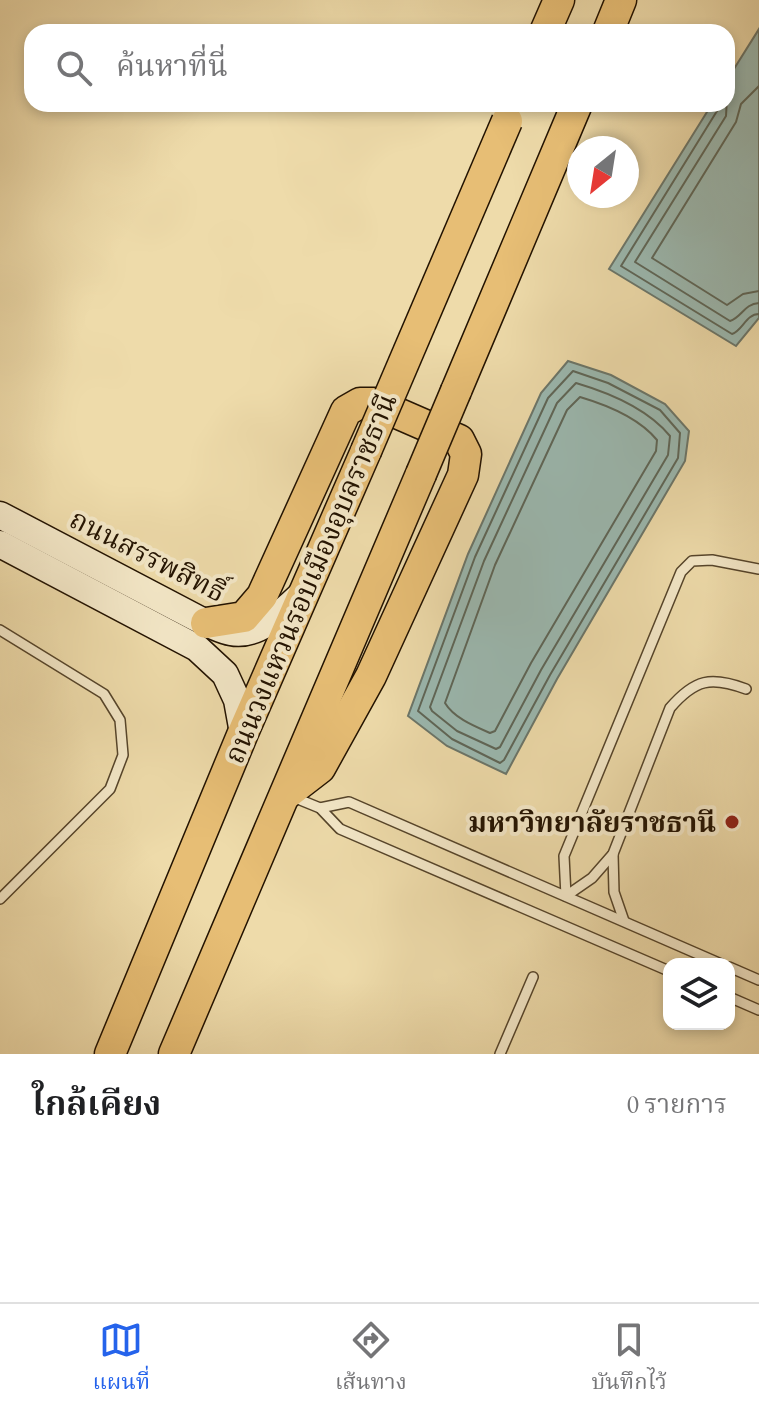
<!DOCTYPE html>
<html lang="th">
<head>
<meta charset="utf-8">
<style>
	:root { --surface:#fff; --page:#f6f6f6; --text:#202124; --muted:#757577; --line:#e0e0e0; --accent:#2563eb }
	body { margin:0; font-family:"EB Garamond","Noto Serif Thai",serif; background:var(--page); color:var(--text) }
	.controls { position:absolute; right:24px; bottom:24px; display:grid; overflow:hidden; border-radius:16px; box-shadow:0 4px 12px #0003 }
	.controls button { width:72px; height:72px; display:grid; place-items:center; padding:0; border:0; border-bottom:2px solid var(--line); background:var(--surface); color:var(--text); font:40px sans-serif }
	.compass { position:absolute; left:567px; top:136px; width:72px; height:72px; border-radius:50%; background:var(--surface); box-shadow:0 4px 12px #0003; rotate:210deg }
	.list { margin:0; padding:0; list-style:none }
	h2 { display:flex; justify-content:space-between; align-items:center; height:104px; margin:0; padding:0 32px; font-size:34px }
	h2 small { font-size:26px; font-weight:400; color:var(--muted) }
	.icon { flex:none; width:44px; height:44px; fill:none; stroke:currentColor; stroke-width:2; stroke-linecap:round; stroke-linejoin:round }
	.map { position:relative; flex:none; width:759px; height:1054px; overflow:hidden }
	.search { position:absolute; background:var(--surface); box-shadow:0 4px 12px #0003; left:24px; right:24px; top:24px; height:88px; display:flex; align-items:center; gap:20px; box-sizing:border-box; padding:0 28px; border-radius:24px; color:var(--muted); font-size:30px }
	.sheet { height:248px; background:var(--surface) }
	nav { display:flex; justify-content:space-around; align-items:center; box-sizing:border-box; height:112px; border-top:2px solid var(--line); background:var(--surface); font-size:22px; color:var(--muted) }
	nav a { display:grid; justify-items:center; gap:4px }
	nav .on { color:var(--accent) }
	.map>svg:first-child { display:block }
</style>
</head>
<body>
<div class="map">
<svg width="759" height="1054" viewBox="0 0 759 1054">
	<rect width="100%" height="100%" fill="#eedbaa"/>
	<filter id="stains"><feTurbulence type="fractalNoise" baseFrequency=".0025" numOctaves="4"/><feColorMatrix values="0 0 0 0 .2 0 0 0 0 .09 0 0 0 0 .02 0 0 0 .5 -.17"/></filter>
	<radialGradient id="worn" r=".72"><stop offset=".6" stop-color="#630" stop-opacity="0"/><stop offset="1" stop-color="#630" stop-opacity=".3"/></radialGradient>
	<!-- water -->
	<g fill="#9bb9b1" stroke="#6b766a" stroke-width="2">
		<polygon points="759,29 759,318 736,346 609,269 712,104 727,104 727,80"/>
		<polygon points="568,361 611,375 665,404 689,431 685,461 557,679 506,774 447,746 408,716 468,554 541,393"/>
	</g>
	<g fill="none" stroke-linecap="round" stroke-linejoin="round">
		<!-- shore -->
		<g stroke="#5e6658" stroke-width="2">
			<polyline points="759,86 741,104 736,122 652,258 727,305 743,294 759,291"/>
			<path d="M727 98 726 116 635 262 730 321C742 317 744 304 759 303"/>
			<path d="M718 104 717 111 621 266 732 334C743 330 746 314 759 314"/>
			<polygon points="573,371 608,383 660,410 680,433 678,458 550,675 504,760 500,763 452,739 418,711 475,557 548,398"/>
			<path d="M576 383C610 393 647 408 670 436L668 455 541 670 500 747 496 749 457 731 432 711 430 707 484 561 557 403Z"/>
			<path d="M580 397C607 405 639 418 657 440L656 451 531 663 495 731 490 733C474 726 454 718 445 703L495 565 567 410Z"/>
		</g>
		<!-- service casing -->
		<g stroke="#55442a" stroke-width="12">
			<g id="service">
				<polyline points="0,630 104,694 120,720 123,755 110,789 0,899"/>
				<polyline points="293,797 320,808 340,829 669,971"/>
				<polyline points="320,808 349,802 721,964"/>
				<polyline points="613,854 614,892 624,921"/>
				<polyline points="566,896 564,856 681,572 692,561 712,560 759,569"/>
				<path d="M566 896 592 878 613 854 670 708C695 679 711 676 746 689"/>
				<polyline points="729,967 759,980"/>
				<polyline points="729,997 759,1010"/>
				<polyline points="500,1054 533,977"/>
			</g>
		</g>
		<!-- secondary casing -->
		<g stroke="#221200" stroke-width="29">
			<g id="secondary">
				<path d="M0 515 206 623C214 626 223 631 231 632 258 638 285 610 303 593"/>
				<polyline points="0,544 197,648 225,674 237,700 243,733"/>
			</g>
		</g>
		<!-- trunk casing -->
		<g stroke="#221200" stroke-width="33">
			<g id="trunk">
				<polyline points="545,32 559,0"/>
				<polyline points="608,32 621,0"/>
				<polyline points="456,391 577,104"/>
				<polyline points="206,623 244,617 262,596 346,411 360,403 374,403 459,440 466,454 463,475 371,676 320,768 285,795"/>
				<polyline points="110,1054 243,733 366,451"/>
				<polyline points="174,1054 421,474"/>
			</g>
		</g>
		<!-- service -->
		<use href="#service" stroke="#f4e8c8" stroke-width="9"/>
		<!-- secondary -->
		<use href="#secondary" stroke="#f4e8c8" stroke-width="26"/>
		<!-- trunk -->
		<use href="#trunk" stroke="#e7be75" stroke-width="30"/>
		<!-- trunk-bridge casing -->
		<g stroke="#221200" stroke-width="33" stroke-linecap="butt">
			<g id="trunk-bridge">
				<polyline points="366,451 507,121"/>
				<polyline points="421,474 456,391"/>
			</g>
		</g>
		<!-- trunk-bridge -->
		<use href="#trunk-bridge" stroke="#e7be75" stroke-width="30"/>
	</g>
	<!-- markers -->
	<circle fill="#8f2418" stroke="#f4e8c8" stroke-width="3" cx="732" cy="822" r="8"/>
	<g text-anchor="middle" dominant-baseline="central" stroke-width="8" stroke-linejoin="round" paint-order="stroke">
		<!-- street labels -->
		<g font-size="28" fill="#221200" stroke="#f4e8c8">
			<text transform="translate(148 555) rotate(27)">ถนนสรรพสิทธิ์</text>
			<text transform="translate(310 578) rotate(-67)">ถนนวงแหวนรอบเมืองอุบลราชธานี</text>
		</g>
		<!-- poi labels -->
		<g font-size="28" font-weight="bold" fill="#221200" stroke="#f4e8c8" text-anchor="end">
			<text x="716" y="822">มหาวิทยาลัยราชธานี</text>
		</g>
	</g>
	<rect width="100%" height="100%" filter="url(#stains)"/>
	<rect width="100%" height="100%" fill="url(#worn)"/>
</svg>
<div class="controls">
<button><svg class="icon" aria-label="layers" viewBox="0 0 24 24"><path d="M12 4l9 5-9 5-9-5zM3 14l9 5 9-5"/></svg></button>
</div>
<svg class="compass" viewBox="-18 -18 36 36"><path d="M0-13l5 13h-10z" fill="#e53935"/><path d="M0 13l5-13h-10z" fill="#757577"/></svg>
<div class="search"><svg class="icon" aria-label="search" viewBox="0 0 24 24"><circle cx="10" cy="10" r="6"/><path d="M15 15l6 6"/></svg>ค้นหาที่นี่</div>
</div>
<section class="sheet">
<h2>ใกล้เคียง<small>0 รายการ</small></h2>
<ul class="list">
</ul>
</section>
<nav>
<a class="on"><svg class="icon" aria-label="map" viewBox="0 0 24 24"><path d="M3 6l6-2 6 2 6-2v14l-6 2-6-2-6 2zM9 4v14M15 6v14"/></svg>แผนที่</a>
<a><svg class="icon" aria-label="directions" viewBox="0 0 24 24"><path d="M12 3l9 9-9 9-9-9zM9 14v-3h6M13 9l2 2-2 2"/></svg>เส้นทาง</a>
<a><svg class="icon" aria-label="saved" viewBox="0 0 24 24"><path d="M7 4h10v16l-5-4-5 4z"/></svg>บันทึกไว้</a>
</nav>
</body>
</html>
